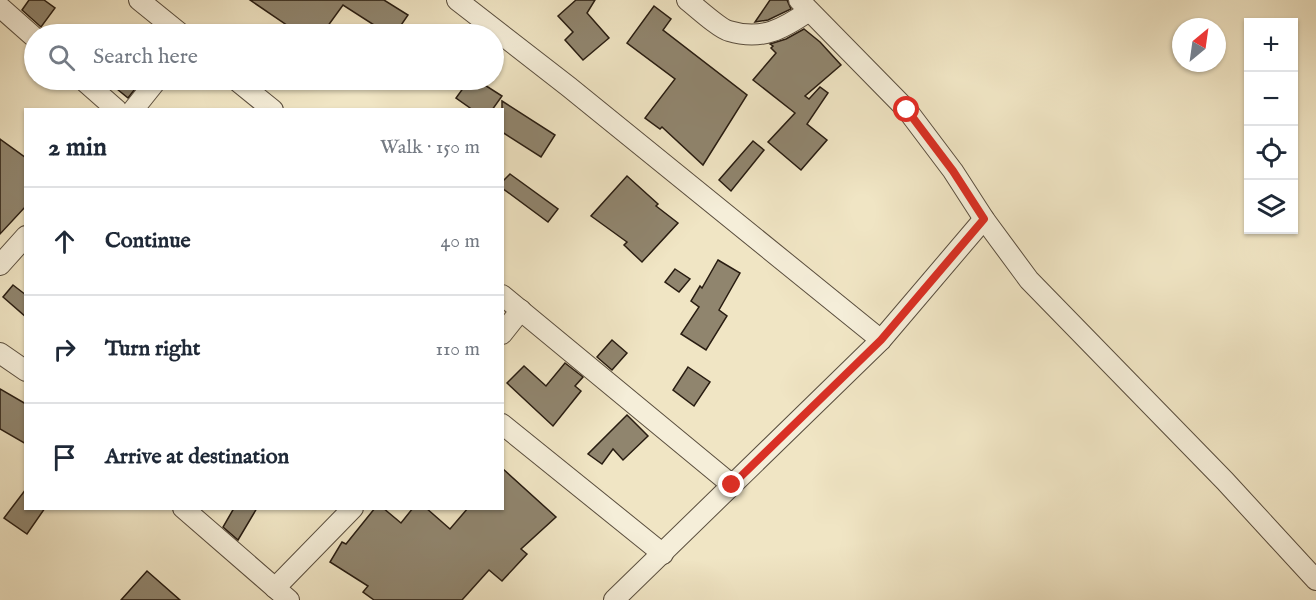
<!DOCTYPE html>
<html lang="en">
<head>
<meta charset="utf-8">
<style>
	:root { --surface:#fff; --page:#f6f6f7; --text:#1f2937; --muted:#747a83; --line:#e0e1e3 }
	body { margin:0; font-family:"IM FELL English",serif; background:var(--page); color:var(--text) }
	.controls { position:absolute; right:18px; top:18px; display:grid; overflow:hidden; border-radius:0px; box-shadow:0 2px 4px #0004 }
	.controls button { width:54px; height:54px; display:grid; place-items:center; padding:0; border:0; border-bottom:2px solid var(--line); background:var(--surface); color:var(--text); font:30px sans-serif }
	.compass { position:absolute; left:1172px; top:18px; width:54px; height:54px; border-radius:50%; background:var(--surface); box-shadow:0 2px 4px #0004; rotate:29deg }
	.stop { position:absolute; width:18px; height:18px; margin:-14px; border:4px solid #d93025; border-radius:50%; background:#fff }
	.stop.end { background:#d93025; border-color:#fff; box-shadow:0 2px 6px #0008 }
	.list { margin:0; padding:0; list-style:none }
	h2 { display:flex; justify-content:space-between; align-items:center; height:78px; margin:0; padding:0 24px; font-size:26px }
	h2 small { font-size:20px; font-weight:400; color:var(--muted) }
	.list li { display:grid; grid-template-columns:39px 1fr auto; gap:18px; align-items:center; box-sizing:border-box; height:108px; padding:0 24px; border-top:2px solid var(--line) }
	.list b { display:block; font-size:22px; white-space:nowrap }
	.list em { font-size:20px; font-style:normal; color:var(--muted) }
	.icon { flex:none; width:33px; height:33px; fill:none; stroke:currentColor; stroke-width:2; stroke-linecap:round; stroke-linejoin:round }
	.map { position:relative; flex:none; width:1316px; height:600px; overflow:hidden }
	.search { position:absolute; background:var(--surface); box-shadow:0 2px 4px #0004; left:24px; top:24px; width:480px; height:66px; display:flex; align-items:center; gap:15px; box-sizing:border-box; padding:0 21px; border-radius:33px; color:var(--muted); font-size:22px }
	.panel { position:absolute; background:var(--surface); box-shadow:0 2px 4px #0004; left:24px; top:108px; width:480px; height:402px; border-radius:0px }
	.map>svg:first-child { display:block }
</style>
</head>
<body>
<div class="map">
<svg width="1316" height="600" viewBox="0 0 1316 600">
	<rect width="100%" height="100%" fill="#f0e5c4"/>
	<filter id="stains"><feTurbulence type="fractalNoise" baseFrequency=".00333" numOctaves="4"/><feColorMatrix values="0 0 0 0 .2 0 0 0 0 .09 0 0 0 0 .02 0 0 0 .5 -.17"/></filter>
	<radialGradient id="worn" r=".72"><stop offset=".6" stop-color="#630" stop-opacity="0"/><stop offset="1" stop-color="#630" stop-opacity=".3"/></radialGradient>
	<!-- building -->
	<g fill="#90856e" stroke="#281c11" stroke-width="1.5">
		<polygon points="29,0 44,0 55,8 41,27 22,10"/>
		<polygon points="250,0 384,0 408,15 395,34 388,34 343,5 322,34 300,34"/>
		<polygon points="576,0 595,0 587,13 609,38 583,60 565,40 573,32 558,16"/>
		<polygon points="770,0 787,0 791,9 768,20 755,22"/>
		<polygon points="654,6 671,19 663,30 747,95 703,165 662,127 660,129 645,118 675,79 627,43"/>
		<polygon points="804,29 820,42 841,65 805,96 809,99 820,87 828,93 807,124 827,140 801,170 768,142 795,113 753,80 776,53 771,48 773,46 770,44 786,39"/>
		<polygon points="106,80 142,80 128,98"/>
		<polygon points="469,80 477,80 502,96 492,110 473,110 456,98"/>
		<polygon points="502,101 555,135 541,157 502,132"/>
		<polygon points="0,139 26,158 26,206 0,234"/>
		<polygon points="753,141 764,150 731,191 719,180"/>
		<polygon points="510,174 558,209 548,222 502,188 502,182"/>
		<polygon points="627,176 658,204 656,206 678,223 642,262 624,245 627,242 591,216"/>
		<polygon points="718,260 740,273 719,310 727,316 706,350 681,334 699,307 691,301 700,286 702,288"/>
		<polygon points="675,269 690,279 679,292 665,282"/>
		<polygon points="13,285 26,295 26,317 3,297"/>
		<polygon points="612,340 627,353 612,370 597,357"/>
		<polygon points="565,363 583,377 575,386 581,391 553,426 507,383 524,366 546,386"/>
		<polygon points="688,367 710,382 694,406 673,390"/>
		<polygon points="0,389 26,404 26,444 0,429"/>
		<polygon points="627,415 648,436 623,460 613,449 602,464 588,454"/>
		<polygon points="502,468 556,517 521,549 527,554 502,581 489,570 462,600 374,600 363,592 368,586 330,562 342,542 346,544 375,508 383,508 401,523 413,508 426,508 450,529 468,508 502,508"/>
		<polygon points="26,489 26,508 45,508 27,534 4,518"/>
		<polygon points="234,508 257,508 238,540 223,527"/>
		<polygon points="147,571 180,600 121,600"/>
	</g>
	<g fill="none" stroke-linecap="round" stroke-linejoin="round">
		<!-- street casing -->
		<g stroke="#5a4e3e" stroke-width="22">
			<g id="street">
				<polyline points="139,0 181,34"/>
				<polyline points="457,0 569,87 881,340"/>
				<path d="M687 0C696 7 720 29 729 31 762 41 783 29 809 11"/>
				<polyline points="799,0 907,110 953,171 984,219 1029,280 1225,481 1316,580"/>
				<polyline points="0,7 34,37"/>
				<polyline points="83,80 117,110"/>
				<polyline points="236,80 273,110"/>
				<polyline points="133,110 157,80"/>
				<polyline points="0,265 26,236"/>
				<polyline points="502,295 732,485"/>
				<polyline points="502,334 521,310"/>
				<polyline points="0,353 26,371"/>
				<polyline points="502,424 663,554"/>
				<polyline points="183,508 289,600"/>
				<polyline points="275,588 353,508"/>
				<polyline points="614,600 881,340 984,219"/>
			</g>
		</g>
		<!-- street -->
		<use href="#street" stroke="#f5eed9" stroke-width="20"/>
	</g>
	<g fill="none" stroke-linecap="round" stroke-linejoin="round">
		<!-- route -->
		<polyline stroke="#d93025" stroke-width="8" points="732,485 881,340 984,219 953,171 907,110"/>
	</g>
	<rect width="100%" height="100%" filter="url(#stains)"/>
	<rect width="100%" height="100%" fill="url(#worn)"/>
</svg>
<div class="controls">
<button>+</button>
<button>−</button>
<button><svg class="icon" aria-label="locate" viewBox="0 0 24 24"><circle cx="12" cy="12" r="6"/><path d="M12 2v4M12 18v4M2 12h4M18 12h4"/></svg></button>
<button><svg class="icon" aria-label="layers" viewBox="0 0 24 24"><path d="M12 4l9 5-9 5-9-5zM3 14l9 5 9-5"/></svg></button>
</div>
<svg class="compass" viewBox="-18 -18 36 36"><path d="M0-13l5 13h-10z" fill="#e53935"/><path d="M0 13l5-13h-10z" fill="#747a83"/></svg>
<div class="stop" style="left:907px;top:110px"></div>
<div class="stop end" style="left:732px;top:485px"></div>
<div class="search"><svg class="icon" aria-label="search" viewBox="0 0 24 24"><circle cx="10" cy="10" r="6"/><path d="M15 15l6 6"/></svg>Search here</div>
<section class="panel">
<h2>2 min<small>Walk · 150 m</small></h2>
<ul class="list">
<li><svg class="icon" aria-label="ahead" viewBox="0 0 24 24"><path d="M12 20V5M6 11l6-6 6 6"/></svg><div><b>Continue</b></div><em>40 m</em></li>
<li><svg class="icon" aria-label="right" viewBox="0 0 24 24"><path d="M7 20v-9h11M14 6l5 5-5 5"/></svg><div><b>Turn right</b></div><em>110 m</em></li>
<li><svg class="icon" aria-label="arrive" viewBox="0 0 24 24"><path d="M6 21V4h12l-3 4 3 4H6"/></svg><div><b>Arrive at destination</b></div></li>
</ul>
</section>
</div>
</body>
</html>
